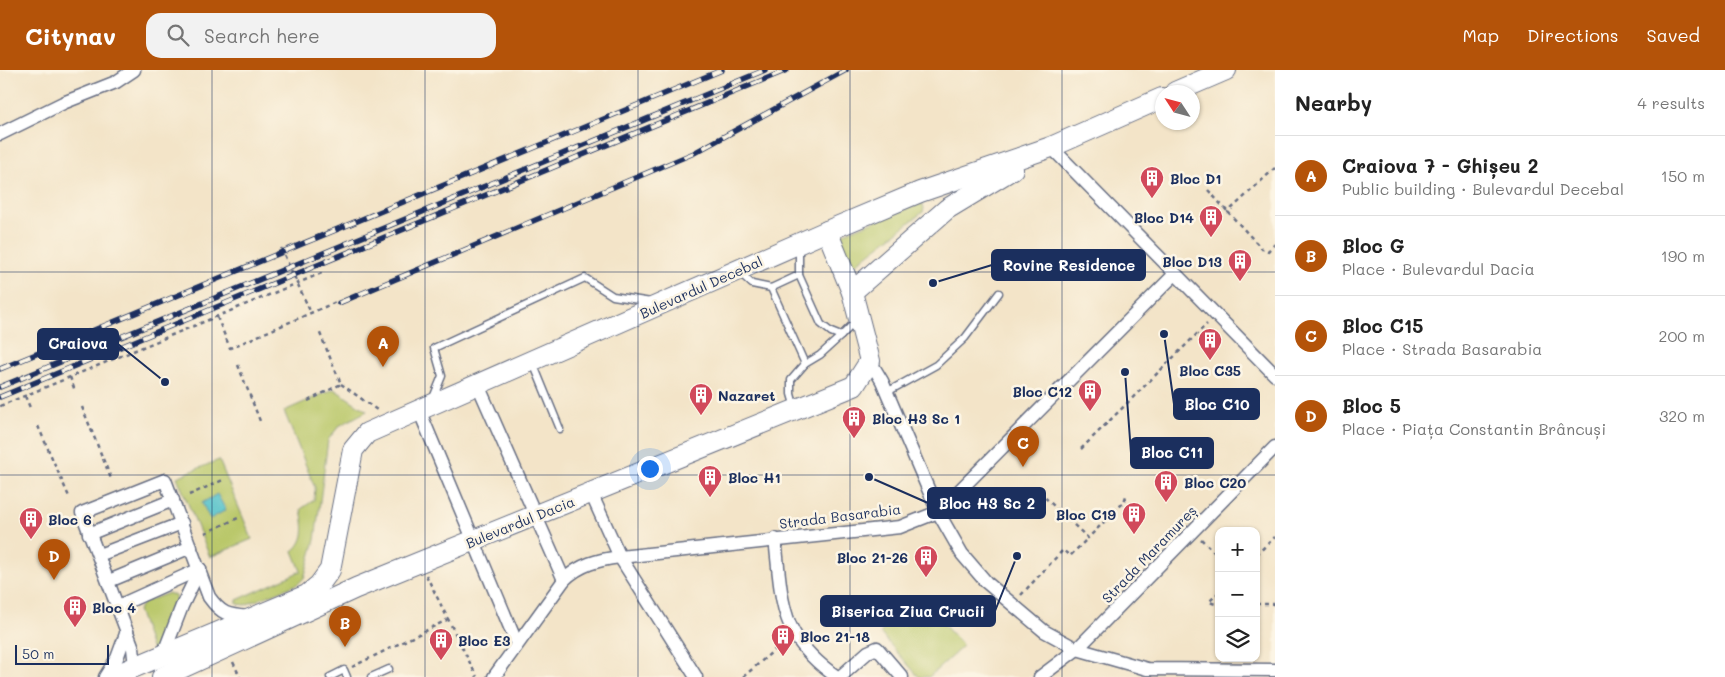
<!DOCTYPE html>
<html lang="en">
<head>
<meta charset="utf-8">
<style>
	:root { --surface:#fff; --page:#f2f2f2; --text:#222; --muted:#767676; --line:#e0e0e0; --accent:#b45309 }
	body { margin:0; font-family:Mali,sans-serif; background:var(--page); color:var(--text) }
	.controls { position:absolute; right:15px; bottom:15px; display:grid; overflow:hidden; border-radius:10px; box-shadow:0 1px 4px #0004 }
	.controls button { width:45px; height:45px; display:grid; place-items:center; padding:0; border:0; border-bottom:1px solid var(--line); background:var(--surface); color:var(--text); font:25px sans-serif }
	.compass { position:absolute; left:1155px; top:15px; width:45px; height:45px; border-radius:50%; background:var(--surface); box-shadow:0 1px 4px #0004; rotate:306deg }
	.scale { position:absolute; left:15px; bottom:12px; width:94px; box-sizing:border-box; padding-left:5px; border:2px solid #1b2f5e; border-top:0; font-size:14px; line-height:18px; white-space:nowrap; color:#1b2f5e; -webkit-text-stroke:4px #fcf5e5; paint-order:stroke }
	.you { position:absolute; left:649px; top:398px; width:18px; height:18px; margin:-12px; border:4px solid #fff; border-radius:50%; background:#1a73e8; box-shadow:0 0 0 8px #1a73e833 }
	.badge { display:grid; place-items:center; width:32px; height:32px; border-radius:50%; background:var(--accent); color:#fff; font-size:16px; font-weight:700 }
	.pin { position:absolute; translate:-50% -41px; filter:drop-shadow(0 1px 2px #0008) }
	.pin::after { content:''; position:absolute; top:26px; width:18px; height:15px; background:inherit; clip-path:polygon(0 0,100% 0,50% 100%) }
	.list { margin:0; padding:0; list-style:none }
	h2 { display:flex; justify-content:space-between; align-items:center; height:65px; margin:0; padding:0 20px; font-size:21px }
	h2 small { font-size:16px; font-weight:400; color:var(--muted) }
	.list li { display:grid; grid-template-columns:32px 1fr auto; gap:15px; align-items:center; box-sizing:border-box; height:80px; padding:0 20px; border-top:1px solid var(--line) }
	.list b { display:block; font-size:19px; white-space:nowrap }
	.list p { margin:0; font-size:16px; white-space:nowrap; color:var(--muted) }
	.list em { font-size:16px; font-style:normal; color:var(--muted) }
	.icon { flex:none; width:28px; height:28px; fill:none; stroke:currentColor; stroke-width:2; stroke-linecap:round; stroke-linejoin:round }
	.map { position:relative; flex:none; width:1275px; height:607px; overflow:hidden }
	header { display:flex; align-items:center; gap:30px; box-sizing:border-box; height:70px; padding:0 25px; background:var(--accent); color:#fff }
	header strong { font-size:24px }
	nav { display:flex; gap:28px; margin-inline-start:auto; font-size:18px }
	.search { width:350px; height:45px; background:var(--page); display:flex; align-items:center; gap:12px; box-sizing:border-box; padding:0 18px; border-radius:15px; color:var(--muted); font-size:19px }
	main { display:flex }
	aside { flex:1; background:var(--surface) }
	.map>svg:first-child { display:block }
</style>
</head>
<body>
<header>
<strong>Citynav</strong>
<div class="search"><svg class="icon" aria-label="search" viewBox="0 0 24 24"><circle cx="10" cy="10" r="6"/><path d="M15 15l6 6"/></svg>Search here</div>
<nav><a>Map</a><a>Directions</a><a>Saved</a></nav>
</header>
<main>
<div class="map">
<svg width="1275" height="607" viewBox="0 0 1275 607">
	<rect width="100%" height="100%" fill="#fcf5e5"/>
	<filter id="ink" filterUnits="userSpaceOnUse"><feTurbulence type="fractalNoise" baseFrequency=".02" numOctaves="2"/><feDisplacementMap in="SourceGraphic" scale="10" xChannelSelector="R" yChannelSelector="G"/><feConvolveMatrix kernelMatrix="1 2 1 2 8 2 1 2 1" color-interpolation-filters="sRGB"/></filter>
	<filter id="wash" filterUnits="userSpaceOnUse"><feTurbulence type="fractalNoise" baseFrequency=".0096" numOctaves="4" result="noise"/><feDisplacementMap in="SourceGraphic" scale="20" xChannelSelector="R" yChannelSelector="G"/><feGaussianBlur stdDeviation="1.12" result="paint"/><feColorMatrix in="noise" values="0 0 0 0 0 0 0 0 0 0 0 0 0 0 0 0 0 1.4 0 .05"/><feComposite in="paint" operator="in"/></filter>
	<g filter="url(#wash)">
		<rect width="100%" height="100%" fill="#f3e4c8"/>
		<!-- green -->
		<g fill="#bac86a" stroke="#6a7c64">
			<polygon points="922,133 924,138 923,142 849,199 836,166"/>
			<path d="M334 319 367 341 339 356 328 370 315 470 304 508 298 514 245 535 237 534V530L301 501 293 481C307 470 304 455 301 439L314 430 315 418 284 341Z"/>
			<polygon points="219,390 252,469 210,487 177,407"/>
			<polygon points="169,523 175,526 176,532 161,576 154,580 151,578 138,540 144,532"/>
			<polygon points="919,527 963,576 929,607 919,607 880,563"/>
		</g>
		<!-- water -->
		<polygon fill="#54c2ca" stroke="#387894" points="217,424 226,440 210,449 202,433"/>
	</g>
	<g filter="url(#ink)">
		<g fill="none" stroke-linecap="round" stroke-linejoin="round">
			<!-- service casing -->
			<g stroke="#676e83" stroke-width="9">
				<g id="service">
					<polyline points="799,177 799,205 821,254 831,262 841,266 855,252"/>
					<polyline points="740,203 752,214 771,218 805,294"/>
					<polyline points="771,218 799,205"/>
					<polyline points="533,293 560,359"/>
					<polyline points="887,322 936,295 965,268 999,223"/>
					<polyline points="433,328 442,306 434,278 585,208 613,226 651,232"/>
					<polyline points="795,338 791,324 791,310 805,294 820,285 841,266"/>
					<polyline points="330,607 344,600 347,607"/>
					<polyline points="371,607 389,599"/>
				</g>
			</g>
			<!-- minor casing -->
			<g stroke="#676e83" stroke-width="15">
				<g id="minor">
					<polyline points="0,64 63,33 116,12 134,0"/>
					<polyline points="1051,77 1275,305"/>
					<polyline points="870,291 882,311 938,442 962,484 986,512 1044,561 1077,579 1147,599 1275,600"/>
					<polyline points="478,315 564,510"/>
					<polyline points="419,340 517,574"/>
					<polyline points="591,423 620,487 696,607"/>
					<polyline points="89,464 173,430"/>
					<path d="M775 469C779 499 779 537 794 563 804 580 821 596 837 607"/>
					<polyline points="99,485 182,453"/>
					<polyline points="109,511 191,477"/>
					<polyline points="118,536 200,499"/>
					<polyline points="163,585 182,536 200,499"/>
					<path d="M135 596 133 578 82 443 165 410 209 527C222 545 228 545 249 547"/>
					<polyline points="105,607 117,588 127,561"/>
					<path d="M494 607 564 510C580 494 598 490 620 487L900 457 938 442 1175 204"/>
					<polyline points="840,607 868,582 877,578 902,607"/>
					<polyline points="1040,607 1077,579 1275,377"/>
				</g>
			</g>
			<!-- primary casing -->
			<g stroke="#676e83" stroke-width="22">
				<g id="primary">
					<polyline points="1175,22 1226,0"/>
					<polyline points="852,222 947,139 1013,99"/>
					<polyline points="111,607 307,525 319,515 330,500 353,380 367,363 827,161 920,122 1051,77 1162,28"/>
					<polyline points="162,607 356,518 854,316 870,291 852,222 827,161"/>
				</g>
			</g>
			<!-- path -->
			<g stroke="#676e83" stroke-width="2.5" stroke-dasharray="4 4" stroke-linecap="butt">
				<polyline points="1275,98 1228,142 1263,180 1268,181 1275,174"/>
				<polyline points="1208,120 1228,142"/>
				<polyline points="281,178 311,243"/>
				<polyline points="217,247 230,278 336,232"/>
				<polyline points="238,295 260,351"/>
				<polyline points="70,307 75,321"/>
				<polyline points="341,314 377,340"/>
				<polyline points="25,326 31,340"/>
				<polyline points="308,331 341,314 319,261"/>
				<polyline points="0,336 322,203"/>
				<polyline points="82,337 112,411"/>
				<polyline points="38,356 70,429"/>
				<polyline points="1081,379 1207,254"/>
				<polyline points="1039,422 1088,468 1124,432 1126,426"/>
				<polyline points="189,425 223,410"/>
				<polyline points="205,463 238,448"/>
				<polyline points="1201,469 1219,487"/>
				<polyline points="1256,485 1275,467"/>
				<polyline points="426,505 477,607"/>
				<polyline points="1219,522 1209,532 1219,535"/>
				<polyline points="1021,525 1063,480 1070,486 1088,468"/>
				<polyline points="1256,534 1275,534"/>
				<polyline points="233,592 240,607"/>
				<polyline points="352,597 447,550"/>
				<polyline points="743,607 785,571"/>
			</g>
			<!-- service -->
			<use href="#service" stroke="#fff" stroke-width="6"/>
			<!-- minor -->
			<use href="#minor" stroke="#fff" stroke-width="12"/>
			<!-- primary -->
			<use href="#primary" stroke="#fff" stroke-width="20"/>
			<!-- rail casing -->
			<g stroke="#1b2f5e" stroke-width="5.5">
				<g id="rail">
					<polyline points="339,233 694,83 846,0"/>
					<polyline points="0,299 722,0"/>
					<polyline points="0,317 765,0"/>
					<polyline points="0,327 787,0"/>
				</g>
			</g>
			<!-- rail -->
			<use href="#rail" stroke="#fcf5e5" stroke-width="4" stroke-dasharray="11" stroke-linecap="butt"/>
		</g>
	</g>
	<!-- grid -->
	<path fill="none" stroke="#1b2f5e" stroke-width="1" stroke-opacity="0.55" d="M212 0V607M425 0V607M638 0V607M850 0V607M1062 0V607M0 202H1275M0 405H1275"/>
	<!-- icons -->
	<defs>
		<g id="building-pin" transform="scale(1.25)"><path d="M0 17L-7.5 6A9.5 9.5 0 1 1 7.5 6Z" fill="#d1495b" stroke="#fcf5e5"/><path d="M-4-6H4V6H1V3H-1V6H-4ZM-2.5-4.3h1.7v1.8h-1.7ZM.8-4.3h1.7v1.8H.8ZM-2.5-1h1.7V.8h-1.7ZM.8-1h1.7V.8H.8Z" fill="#fff"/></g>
	</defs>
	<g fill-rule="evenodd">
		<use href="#building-pin" x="1152" y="108"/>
		<use href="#building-pin" x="1211" y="147"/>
		<use href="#building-pin" x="1240" y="191"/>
		<use href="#building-pin" x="1210" y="270"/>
		<use href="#building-pin" x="1090" y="321"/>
		<use href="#building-pin" x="701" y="325"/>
		<use href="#building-pin" x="854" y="348"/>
		<use href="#building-pin" x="710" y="407"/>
		<use href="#building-pin" x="1166" y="412"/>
		<use href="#building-pin" x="1134" y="444"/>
		<use href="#building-pin" x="31" y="449"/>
		<use href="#building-pin" x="926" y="487"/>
		<use href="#building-pin" x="75" y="537"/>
		<use href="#building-pin" x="783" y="566"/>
		<use href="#building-pin" x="441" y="570"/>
	</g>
	<g text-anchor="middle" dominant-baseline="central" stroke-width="5" stroke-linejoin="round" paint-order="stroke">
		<!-- poi labels -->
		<g font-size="14" font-weight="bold" fill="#1b2f5e" stroke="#fcf5e5" text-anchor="start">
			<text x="1170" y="108">Bloc D1</text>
			<text x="1194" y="147" text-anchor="end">Bloc D14</text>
			<text x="1222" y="191" text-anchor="end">Bloc D13</text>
			<text x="1210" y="300" text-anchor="middle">Bloc C35</text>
			<text x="1072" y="321" text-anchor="end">Bloc C12</text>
			<text x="718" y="325">Nazaret</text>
			<text x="872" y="348">Bloc H3 Sc 1</text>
			<text x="728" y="407">Bloc H1</text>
			<text x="1184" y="412">Bloc C20</text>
			<text x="1116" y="444" text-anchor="end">Bloc C19</text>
			<text x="48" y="449">Bloc 6</text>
			<text x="908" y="487" text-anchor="end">Bloc 21-26</text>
			<text x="92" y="537">Bloc 4</text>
			<text x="800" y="566">Bloc 21-18</text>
			<text x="458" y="570">Bloc E3</text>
		</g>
		<!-- street labels -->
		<g font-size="14" fill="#1b2f5e" stroke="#fcf5e5">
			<text transform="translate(701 217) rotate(-24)">Bulevardul Decebal</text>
			<text transform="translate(840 446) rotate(-7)">Strada Basarabia</text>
			<text transform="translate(520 452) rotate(-22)">Bulevardul Dacia</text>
			<text transform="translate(1149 484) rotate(-46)">Strada Maramureș</text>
		</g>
	</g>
	<!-- callouts -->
	<path fill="none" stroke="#1b2f5e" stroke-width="2" d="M933 213L992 195M165 312L118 274M1164 264L1174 334M1125 302L1131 383M869 407L928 433M1017 486L995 541"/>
	<g fill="#1b2f5e" stroke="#fcf5e5" stroke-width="2">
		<circle cx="933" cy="213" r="5"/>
		<circle cx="165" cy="312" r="5"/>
		<circle cx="1164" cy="264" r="5"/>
		<circle cx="1125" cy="302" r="5"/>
		<circle cx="869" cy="407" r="5"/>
		<circle cx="1017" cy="486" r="5"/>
	</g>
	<g fill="#1b2f5e" stroke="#1b2f5e" stroke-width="2">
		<rect x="992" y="180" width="153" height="30" rx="5"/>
		<rect x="38" y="259" width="80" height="30" rx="5"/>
		<rect x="1174" y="319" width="85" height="30" rx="5"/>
		<rect x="1131" y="368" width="82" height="30" rx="5"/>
		<rect x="928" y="418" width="117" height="30" rx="5"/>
		<rect x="821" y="526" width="174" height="30" rx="5"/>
	</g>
	<g font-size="15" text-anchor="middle" font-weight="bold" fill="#fff">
		<text x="1069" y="201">Rovine Residence</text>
		<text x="78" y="279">Craiova</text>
		<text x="1217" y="340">Bloc C10</text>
		<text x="1172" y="388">Bloc C11</text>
		<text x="987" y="439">Bloc H3 Sc 2</text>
		<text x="908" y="547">Biserica Ziua Crucii</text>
	</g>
</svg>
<div class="controls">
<button>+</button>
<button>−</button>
<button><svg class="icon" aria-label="layers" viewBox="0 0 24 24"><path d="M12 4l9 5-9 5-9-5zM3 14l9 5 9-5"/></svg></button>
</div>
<svg class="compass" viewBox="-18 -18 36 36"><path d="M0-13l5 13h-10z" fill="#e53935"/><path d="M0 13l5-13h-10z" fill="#767676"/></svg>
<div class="scale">50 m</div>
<div class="you"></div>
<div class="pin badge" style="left:383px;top:297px">A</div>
<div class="pin badge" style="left:345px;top:577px">B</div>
<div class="pin badge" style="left:1023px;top:397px">C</div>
<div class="pin badge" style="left:54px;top:510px">D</div>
</div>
<aside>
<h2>Nearby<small>4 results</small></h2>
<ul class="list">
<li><span class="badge">A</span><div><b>Craiova 7 - Ghișeu 2</b><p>Public building · Bulevardul Decebal</p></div><em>150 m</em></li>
<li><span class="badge">B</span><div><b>Bloc G</b><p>Place · Bulevardul Dacia</p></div><em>190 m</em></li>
<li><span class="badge">C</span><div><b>Bloc C15</b><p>Place · Strada Basarabia</p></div><em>200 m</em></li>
<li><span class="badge">D</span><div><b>Bloc 5</b><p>Place · Piața Constantin Brâncuși</p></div><em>320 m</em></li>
</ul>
</aside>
</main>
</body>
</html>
